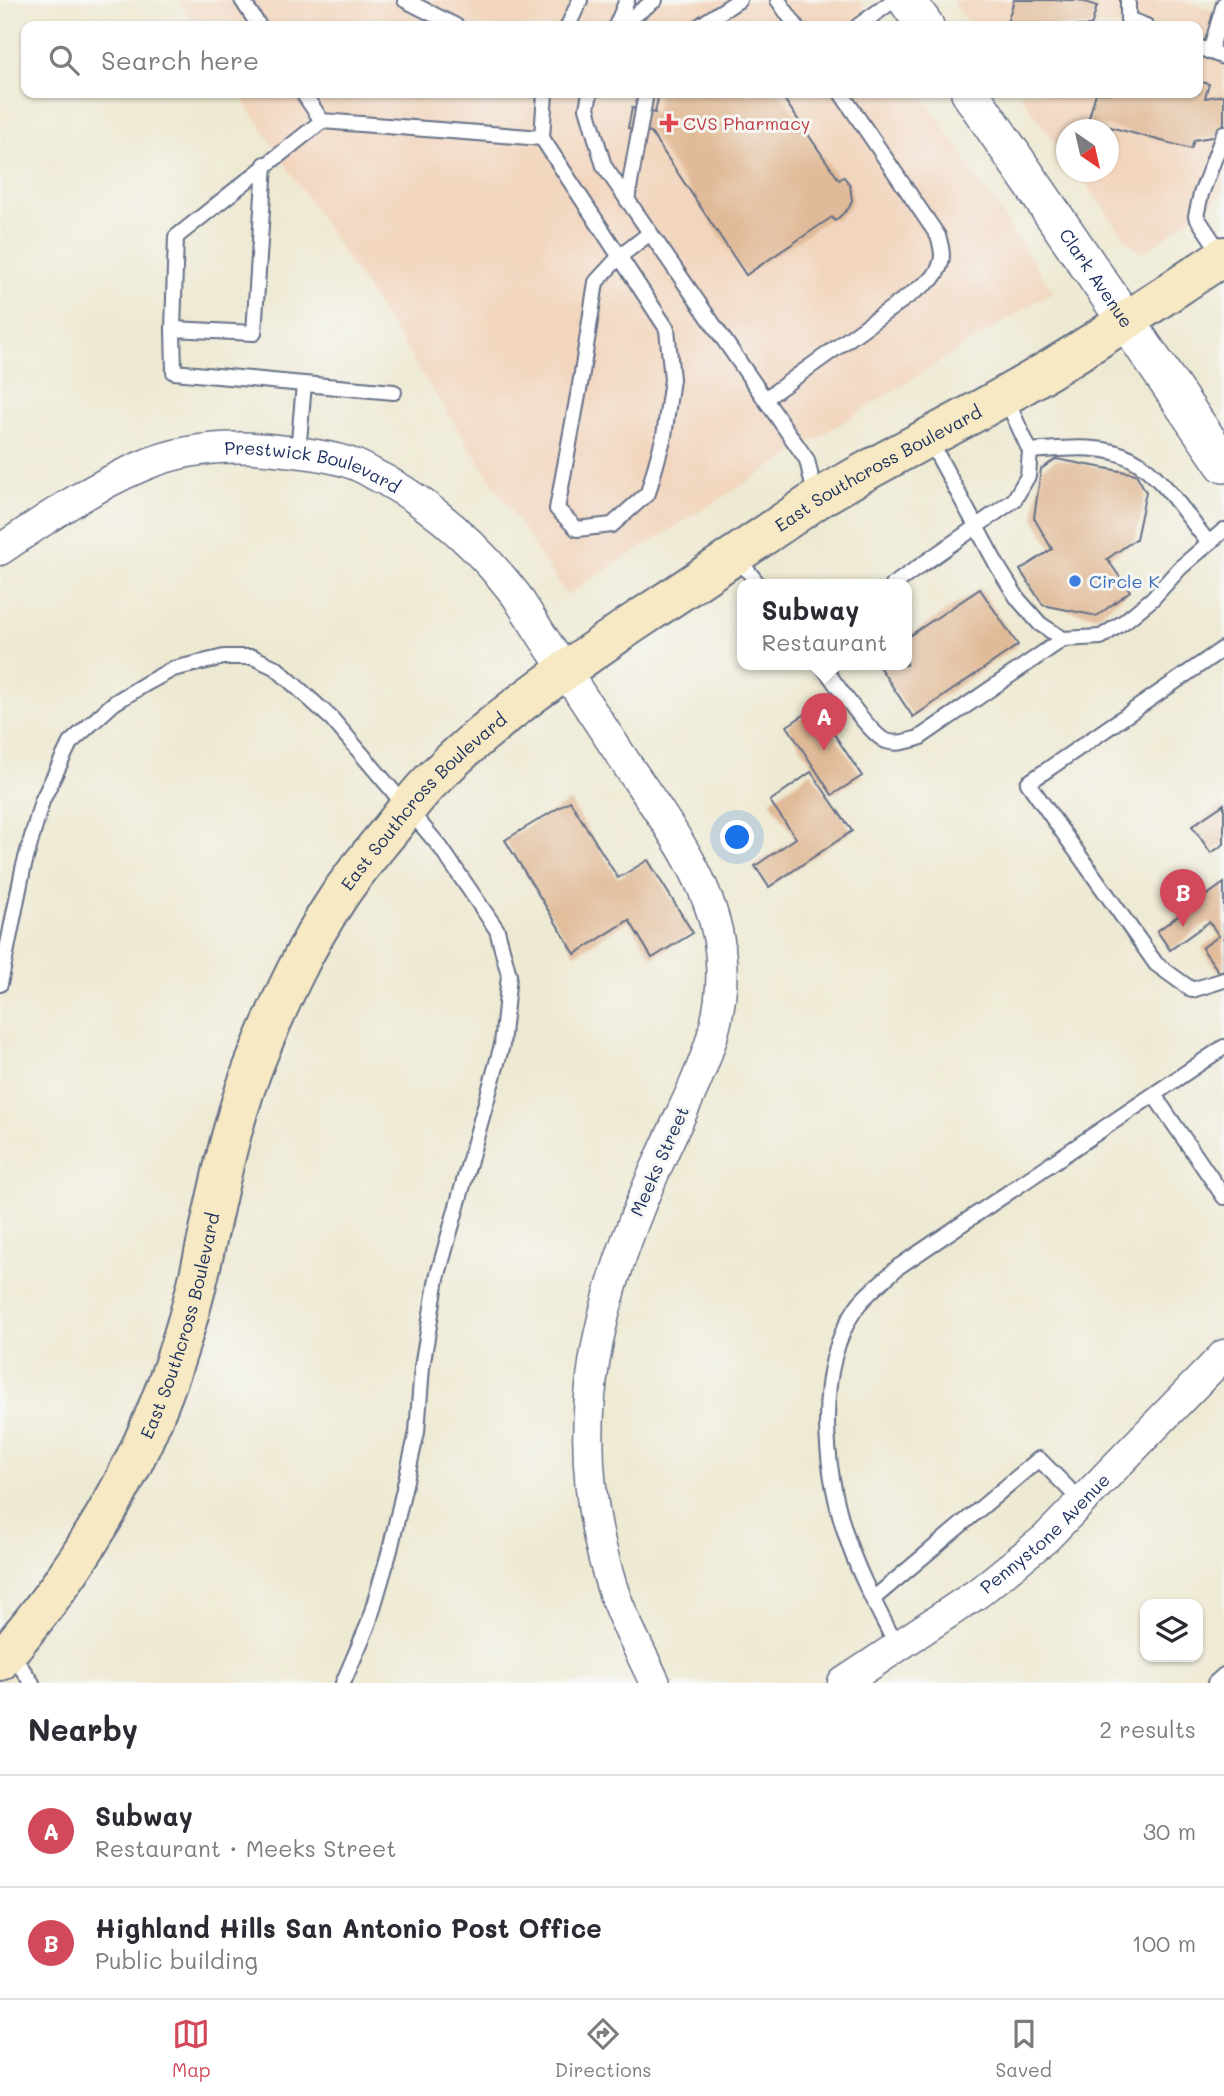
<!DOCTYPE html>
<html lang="en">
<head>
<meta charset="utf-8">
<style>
	:root { --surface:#fff; --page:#f2f2f3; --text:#2b2b33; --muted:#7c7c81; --line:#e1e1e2; --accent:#d1495b }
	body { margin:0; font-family:Mali,sans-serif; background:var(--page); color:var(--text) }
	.controls { position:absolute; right:21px; bottom:21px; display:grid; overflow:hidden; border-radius:14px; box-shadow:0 2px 5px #0004 }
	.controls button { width:63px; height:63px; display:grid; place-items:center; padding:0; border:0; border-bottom:2px solid var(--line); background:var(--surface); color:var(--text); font:35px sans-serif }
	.compass { position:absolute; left:1056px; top:119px; width:63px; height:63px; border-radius:50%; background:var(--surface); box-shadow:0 2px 5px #0004; rotate:146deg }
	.you { position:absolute; left:738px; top:838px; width:24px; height:24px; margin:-18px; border:5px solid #fff; border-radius:50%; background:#1a73e8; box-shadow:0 0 0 10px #1a73e833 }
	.badge { display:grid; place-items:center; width:46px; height:46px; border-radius:50%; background:var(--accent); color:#fff; font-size:23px; font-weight:700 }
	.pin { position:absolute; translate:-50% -58px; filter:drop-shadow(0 2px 4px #0008) }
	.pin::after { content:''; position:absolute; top:37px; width:24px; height:21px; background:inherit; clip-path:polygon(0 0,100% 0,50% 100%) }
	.popup { position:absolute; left:737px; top:579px; width:175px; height:91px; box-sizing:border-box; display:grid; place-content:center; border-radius:14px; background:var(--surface); filter:drop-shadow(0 2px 5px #0005); font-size:23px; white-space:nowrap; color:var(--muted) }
	.popup b { font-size:26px; color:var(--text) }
	.popup::after { content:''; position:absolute; left:50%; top:100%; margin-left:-14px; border:14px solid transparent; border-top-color:var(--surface) }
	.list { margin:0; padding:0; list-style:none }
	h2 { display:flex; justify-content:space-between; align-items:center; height:91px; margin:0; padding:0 28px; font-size:30px }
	h2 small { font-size:23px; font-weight:400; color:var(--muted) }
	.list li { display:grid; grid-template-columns:46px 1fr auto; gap:21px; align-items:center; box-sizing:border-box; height:112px; padding:0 28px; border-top:2px solid var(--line) }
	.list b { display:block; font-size:26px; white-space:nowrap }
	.list p { margin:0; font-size:23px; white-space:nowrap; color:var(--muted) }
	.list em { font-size:23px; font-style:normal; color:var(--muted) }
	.icon { flex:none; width:38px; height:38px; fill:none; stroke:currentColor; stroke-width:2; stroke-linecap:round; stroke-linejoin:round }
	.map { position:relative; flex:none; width:1224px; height:1683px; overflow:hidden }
	.search { position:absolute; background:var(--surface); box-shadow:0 2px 5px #0004; left:21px; right:21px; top:21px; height:77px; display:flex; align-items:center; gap:18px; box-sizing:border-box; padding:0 24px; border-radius:14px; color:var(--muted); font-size:26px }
	.sheet { height:315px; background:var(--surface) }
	nav { display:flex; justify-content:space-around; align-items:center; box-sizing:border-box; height:98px; border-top:2px solid var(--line); background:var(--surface); font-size:19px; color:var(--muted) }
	nav a { display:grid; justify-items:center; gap:4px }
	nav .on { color:var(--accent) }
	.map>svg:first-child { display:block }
</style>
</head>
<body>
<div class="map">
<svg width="1224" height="1683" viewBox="0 0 1224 1683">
	<rect width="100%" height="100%" fill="#f6f6f2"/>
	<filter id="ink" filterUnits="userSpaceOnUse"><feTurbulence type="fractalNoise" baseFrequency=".0143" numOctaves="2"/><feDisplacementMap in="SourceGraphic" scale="14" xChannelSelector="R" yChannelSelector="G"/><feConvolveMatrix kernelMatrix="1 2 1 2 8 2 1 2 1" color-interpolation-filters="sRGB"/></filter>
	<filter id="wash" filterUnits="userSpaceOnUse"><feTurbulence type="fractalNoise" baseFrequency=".00686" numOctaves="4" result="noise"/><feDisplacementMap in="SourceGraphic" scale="28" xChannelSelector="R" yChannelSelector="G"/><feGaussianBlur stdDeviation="1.57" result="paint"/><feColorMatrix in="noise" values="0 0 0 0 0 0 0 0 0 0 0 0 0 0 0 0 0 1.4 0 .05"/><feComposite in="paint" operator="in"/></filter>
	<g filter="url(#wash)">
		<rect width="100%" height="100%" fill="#eee9d2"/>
		<!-- built -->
		<g fill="#f2d5bd">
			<polygon points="178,0 859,0 876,26 195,26"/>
			<polygon points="951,0 1180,0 1224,14 1224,194 1142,254 1127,240 1077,172 1108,172 1108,130 1066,130 1066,158 1019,93 1198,93 1198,26 970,26"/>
			<polygon points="239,93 921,93 1053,291 566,595"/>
		</g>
		<g id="blocks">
			<!-- building -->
			<g fill="#e1bb99">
				<polygon points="1014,0 1079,0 1097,6 1091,26 1006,26"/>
				<polygon points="1198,81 1209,84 1205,98 1224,95 1224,135 1194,140 1191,149 1088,121 1096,93 1198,93"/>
				<polygon points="659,93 780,93 839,180 844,177 850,185 852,200 849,208 835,221 832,217 746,275 651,133 628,128 632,108 655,113"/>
				<polygon points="1056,459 1136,474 1146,492 1136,539 1107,559 1130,591 1097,616 1043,605 1020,570 1052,549 1034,518 1041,469"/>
				<polygon points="980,589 1018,645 913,717 878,665 906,665 906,638"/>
				<polygon points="816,707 862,776 832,795 787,726"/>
				<polygon points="811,772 852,831 769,887 755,866 796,838 770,801"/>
				<polygon points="570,801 618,878 648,860 693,933 652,958 629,920 575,954 505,840"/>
				<polygon points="1224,804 1224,844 1211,853 1192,826"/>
				<polygon points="1224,883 1224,970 1219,972 1202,948 1219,936 1209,922 1170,950 1157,931"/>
			</g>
		</g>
	</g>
	<g filter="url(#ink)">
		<use href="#blocks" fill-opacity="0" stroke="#657087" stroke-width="2"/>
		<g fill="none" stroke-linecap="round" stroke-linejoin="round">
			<!-- service casing -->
			<g stroke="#657087" stroke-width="18">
				<g id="service">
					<polyline points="242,0 259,26"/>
					<polyline points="405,0 456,26"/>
					<polyline points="778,0 796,26"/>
					<polyline points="1128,0 1128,19 1146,26"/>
					<polyline points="568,26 580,0"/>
					<polyline points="616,26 627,0"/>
					<polyline points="620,26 655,0"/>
					<polyline points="699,26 739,0"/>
					<polyline points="858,26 894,0"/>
					<polyline points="1198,47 1224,57"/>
					<polyline points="1210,52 1224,4"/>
					<polyline points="303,93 322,121 542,138 545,93"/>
					<polyline points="590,93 587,108 604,166 807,460 816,499"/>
					<polyline points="542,138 667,329 672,379 664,436 648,493 612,525 577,529 557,509 581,379 596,282 619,257 650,233"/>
					<polyline points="627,200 646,93"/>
					<polyline points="1222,255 1196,216 1201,194 1224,133"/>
					<polyline points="173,329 254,333 265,164"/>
					<polyline points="304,384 394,392"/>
					<path d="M765 399 932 279C944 264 944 254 938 236L841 93"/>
					<polyline points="929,439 998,567 1018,599 1040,624 1063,639 1101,637 1125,621 1152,599 1180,568 1224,530"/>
					<path d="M1030 451C1062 449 1103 443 1132 459 1162 475 1187 517 1209 543"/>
					<polyline points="298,452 304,384 174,372 173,329 176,237 322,121"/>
					<polyline points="736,556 759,585"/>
					<polyline points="893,585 1014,500 1028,476 1030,451 1005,397"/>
					<polyline points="1224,648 1028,783 1156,964 1192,990 1224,980"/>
					<path d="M822 665C834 681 870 735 886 741 898 745 907 741 919 738L1063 639"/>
					<polyline points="0,984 23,869 42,801 70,743 114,703 147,683 173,669 224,657 253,657 276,668 332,719 441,848 497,930 509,975 502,1045 437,1278 422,1367 417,1432 390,1550 368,1625 343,1683"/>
					<polyline points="1154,1095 1224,1197"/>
					<polyline points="873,1599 1039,1459 1082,1502"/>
					<path d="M897 1647C879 1611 858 1574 846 1535 824 1468 814 1369 856 1308 866 1293 885 1280 898 1267L1224 1047"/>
					<polyline points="11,1653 32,1683"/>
					<polyline points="1215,1683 1224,1675"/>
				</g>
			</g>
			<!-- minor casing -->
			<g stroke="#657087" stroke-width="33">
				<g id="minor">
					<path id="s1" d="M0 550C45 519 92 487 142 466 182 449 225 445 267 449 297 452 329 455 356 465 366 469 376 476 385 480 438 509 479 548 516 595 550 649 585 701 620 754 658 812 707 871 719 941 732 1022 694 1084 662 1155 598 1294 564 1423 608 1574 618 1612 639 1648 655 1683"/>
					<path id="s2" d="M843 1683 978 1593 1046 1538 1224 1355"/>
				</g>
			</g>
			<!-- tertiary casing -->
			<g stroke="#657087" stroke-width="40">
				<g id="tertiary">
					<polyline points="907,0 925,26"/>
					<path id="s3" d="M970 93 1224 464"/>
				</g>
			</g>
			<!-- secondary casing -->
			<g stroke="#657087" stroke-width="42">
				<g id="secondary">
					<path id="s4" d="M0 1661C96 1550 159 1435 195 1292 215 1211 227 1128 260 1050 282 998 306 945 337 899 353 874 373 851 391 829 404 813 415 797 429 783 490 721 561 673 632 624 694 583 755 542 816 500 880 461 948 429 1013 391 1085 350 1154 302 1224 256"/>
				</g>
			</g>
			<!-- service -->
			<use href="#service" stroke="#fff" stroke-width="14"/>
			<!-- minor -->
			<use href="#minor" stroke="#fff" stroke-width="30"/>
			<!-- tertiary -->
			<use href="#tertiary" stroke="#fff" stroke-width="37"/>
			<!-- secondary -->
			<use href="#secondary" stroke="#f6e9c3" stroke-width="38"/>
		</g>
	</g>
	<!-- markers -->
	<path fill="#e0444e" stroke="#f6f6f2" stroke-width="2.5" d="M665.5 112.5h7v7h7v7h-7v7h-7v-7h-7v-7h7z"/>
	<circle fill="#3f7fe0" stroke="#f6f6f2" stroke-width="2.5" cx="1075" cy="581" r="7"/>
	<g text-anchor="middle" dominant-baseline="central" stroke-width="6" stroke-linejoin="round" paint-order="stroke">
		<!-- health labels -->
		<g font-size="18" fill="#be3a42" stroke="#f6f6f2" text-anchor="start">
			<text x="683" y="123">CVS Pharmacy</text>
		</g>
		<!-- street labels -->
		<g font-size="18" fill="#1b2f5e" stroke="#f6f6f2">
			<text stroke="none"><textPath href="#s3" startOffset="224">Clark Avenue</textPath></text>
			<text stroke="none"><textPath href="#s4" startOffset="1540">East Southcross Boulevard</textPath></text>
			<text stroke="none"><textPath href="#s1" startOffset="341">Prestwick Boulevard</textPath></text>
			<text stroke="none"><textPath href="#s4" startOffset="973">East Southcross Boulevard</textPath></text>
			<text transform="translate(659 1161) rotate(-66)">Meeks Street</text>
			<text stroke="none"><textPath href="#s4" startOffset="385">East Southcross Boulevard</textPath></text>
			<text stroke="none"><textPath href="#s2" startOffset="252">Pennystone Avenue</textPath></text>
		</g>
		<!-- shop labels -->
		<g font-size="18" fill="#366cbe" stroke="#f6f6f2" text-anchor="start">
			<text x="1089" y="581">Circle K</text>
		</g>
	</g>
</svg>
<div class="controls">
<button><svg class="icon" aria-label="layers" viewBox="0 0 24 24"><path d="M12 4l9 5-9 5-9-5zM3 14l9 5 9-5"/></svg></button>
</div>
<svg class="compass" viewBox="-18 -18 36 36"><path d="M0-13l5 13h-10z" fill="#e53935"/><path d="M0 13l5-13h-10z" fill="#7c7c81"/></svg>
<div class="you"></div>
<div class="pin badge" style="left:824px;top:751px">A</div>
<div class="popup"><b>Subway</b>Restaurant</div>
<div class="pin badge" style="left:1183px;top:927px">B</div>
<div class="search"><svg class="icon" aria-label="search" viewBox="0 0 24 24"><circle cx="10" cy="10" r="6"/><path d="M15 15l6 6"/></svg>Search here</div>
</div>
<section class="sheet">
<h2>Nearby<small>2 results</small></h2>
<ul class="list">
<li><span class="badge">A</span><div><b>Subway</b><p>Restaurant · Meeks Street</p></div><em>30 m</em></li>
<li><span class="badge">B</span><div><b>Highland Hills San Antonio Post Office</b><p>Public building</p></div><em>100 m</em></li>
</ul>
</section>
<nav>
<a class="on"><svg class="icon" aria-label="map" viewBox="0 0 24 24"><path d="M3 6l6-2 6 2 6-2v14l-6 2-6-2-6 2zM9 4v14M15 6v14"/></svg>Map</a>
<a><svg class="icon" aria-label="directions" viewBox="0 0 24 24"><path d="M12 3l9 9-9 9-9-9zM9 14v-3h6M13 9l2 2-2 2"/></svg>Directions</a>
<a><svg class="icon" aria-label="saved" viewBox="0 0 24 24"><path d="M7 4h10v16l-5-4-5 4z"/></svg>Saved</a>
</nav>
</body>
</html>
